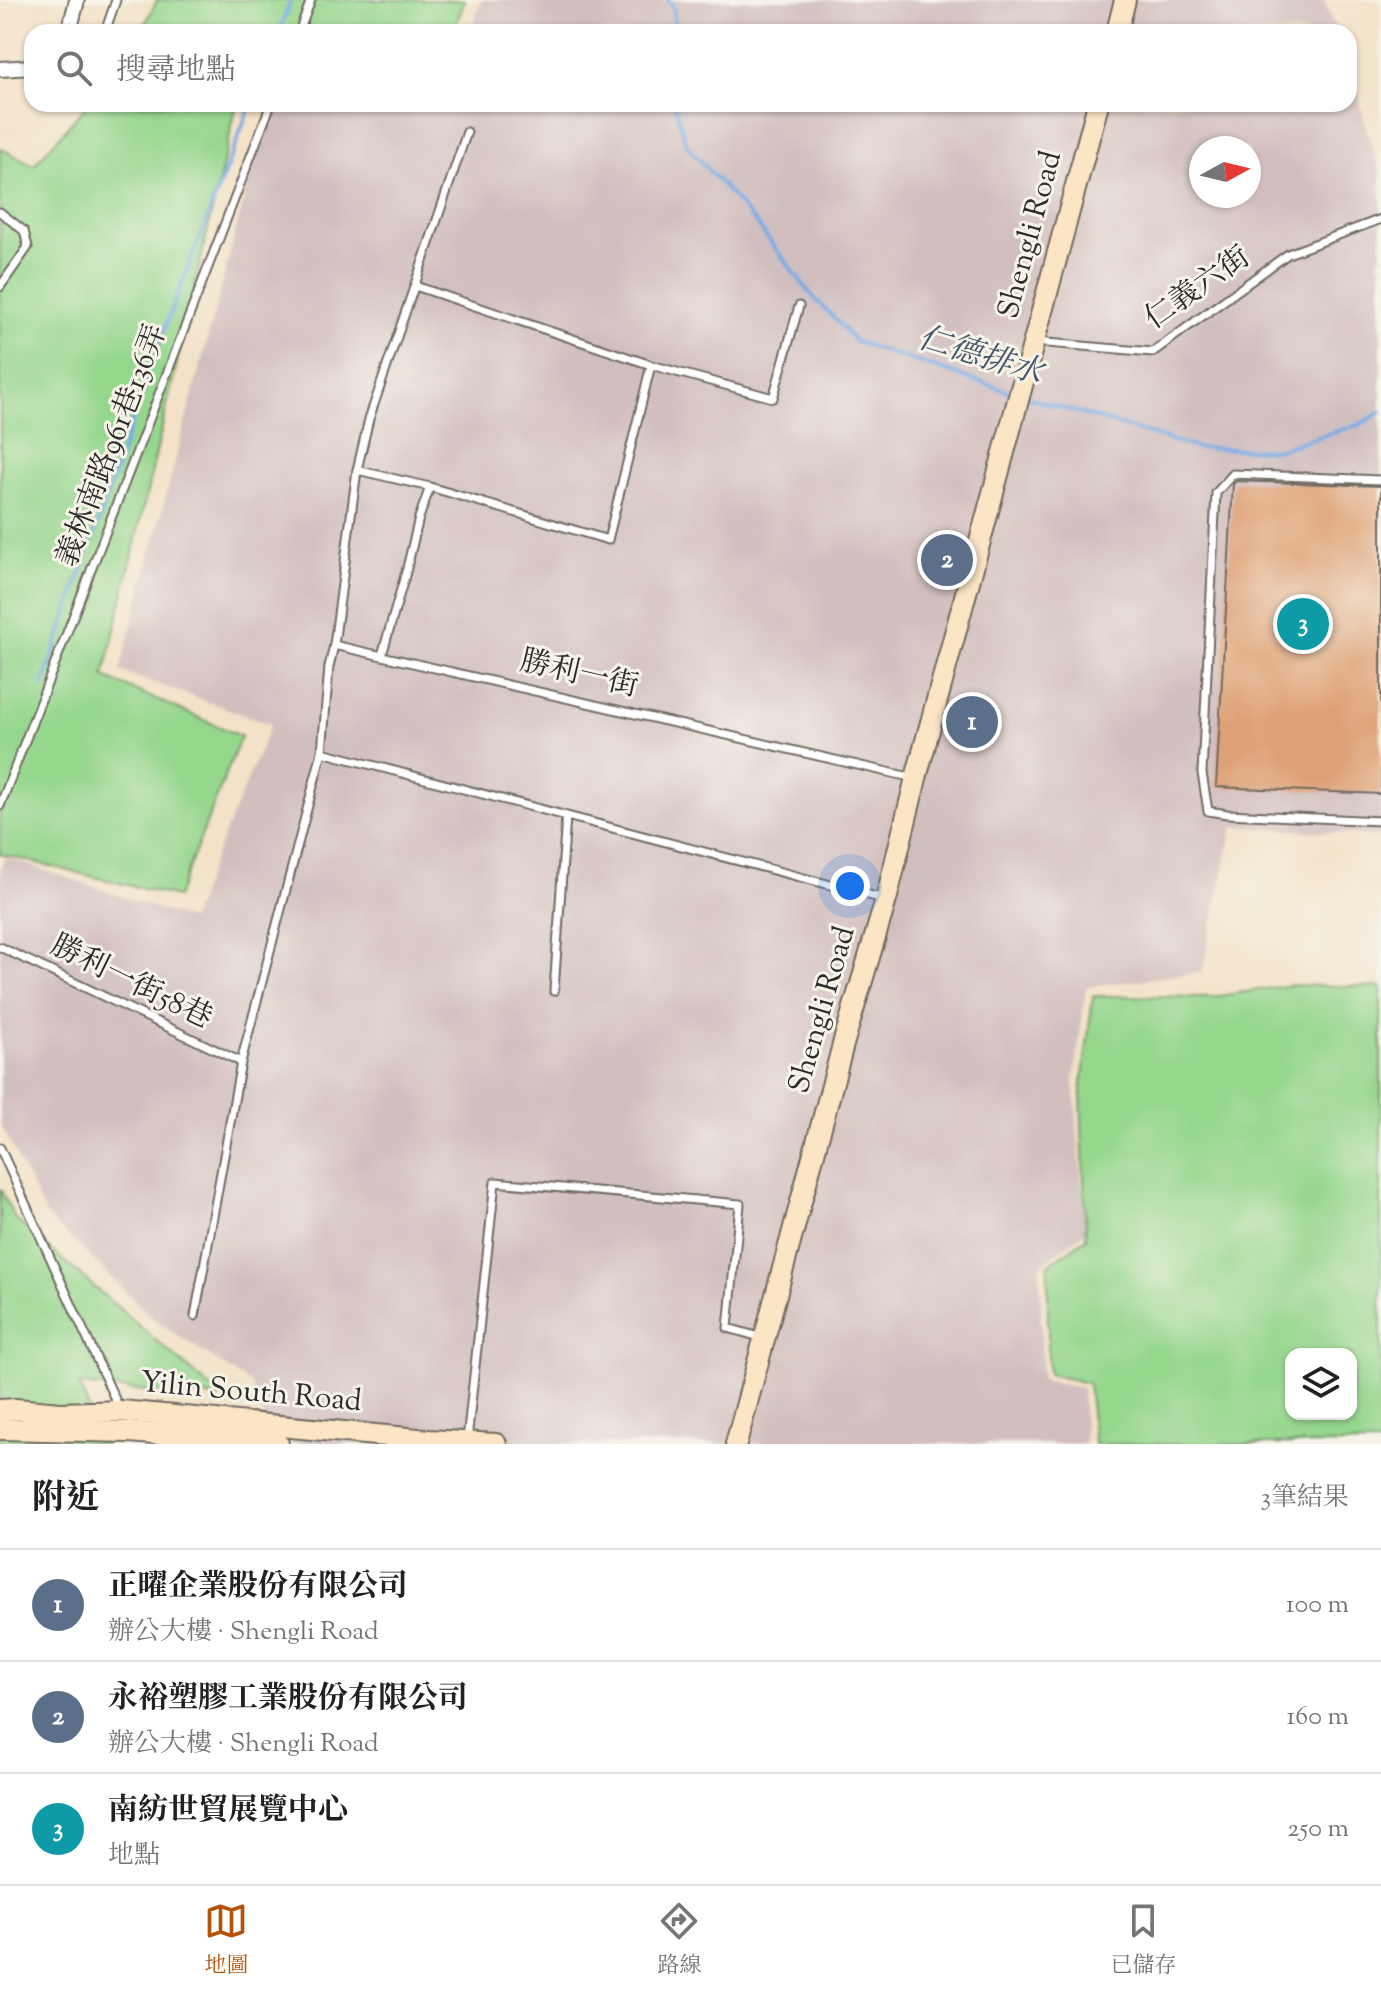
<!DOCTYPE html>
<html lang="zh-TW">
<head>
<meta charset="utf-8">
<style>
	:root { --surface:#fff; --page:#f6f6f6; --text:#202124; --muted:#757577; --line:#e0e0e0; --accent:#b45309 }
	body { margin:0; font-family:"Sorts Mill Goudy","Noto Serif TC",serif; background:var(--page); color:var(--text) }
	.controls { position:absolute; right:24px; bottom:24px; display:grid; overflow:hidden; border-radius:16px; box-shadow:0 2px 6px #0004 }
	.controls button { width:72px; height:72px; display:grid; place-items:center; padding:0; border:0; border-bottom:2px solid var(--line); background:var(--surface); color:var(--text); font:40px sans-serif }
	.compass { position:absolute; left:1189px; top:136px; width:72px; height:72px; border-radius:50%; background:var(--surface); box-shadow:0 2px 6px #0004; rotate:82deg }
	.you { position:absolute; left:850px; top:886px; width:28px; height:28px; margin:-20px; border:6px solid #fff; border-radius:50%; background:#1a73e8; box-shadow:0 0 0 12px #1a73e833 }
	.badge { display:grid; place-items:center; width:52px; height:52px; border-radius:50%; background:var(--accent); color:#fff; font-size:26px; font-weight:700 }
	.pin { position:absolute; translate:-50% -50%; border:4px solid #fff; box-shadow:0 2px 8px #0006 }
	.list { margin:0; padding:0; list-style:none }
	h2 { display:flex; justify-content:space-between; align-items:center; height:104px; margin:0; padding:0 32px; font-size:34px }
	h2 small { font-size:26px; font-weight:400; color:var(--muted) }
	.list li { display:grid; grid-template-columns:52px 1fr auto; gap:24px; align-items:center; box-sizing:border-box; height:112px; padding:0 32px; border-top:2px solid var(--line) }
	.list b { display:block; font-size:30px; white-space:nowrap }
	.list p { margin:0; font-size:26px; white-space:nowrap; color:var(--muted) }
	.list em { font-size:26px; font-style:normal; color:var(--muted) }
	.icon { flex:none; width:44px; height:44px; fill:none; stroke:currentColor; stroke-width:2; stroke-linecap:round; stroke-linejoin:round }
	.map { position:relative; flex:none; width:1381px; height:1444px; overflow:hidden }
	.search { position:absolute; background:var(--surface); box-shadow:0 2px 6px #0004; left:24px; right:24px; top:24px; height:88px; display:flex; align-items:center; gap:20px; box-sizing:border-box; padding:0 28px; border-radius:24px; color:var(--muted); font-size:30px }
	.sheet { height:440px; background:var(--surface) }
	nav { display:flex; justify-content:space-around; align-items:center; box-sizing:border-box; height:112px; border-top:2px solid var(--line); background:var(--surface); font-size:22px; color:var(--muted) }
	nav a { display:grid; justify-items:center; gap:4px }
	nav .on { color:var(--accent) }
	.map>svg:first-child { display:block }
</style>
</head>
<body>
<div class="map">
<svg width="1381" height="1444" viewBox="0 0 1381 1444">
	<rect width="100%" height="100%" fill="#f7f3e8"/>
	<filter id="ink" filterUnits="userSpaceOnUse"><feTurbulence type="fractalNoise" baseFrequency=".0125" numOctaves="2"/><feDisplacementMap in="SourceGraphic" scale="16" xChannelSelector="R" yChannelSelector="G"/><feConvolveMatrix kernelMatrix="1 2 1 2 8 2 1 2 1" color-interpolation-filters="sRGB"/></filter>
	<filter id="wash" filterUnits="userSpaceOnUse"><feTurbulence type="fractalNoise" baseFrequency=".006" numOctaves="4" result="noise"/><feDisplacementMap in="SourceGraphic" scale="32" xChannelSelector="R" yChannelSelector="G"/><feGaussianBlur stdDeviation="1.8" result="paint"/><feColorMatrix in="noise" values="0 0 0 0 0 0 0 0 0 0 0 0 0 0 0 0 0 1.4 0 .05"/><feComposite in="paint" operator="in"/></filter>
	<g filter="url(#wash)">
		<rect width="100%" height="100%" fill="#f3e2c7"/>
		<!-- industrial -->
		<g fill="#d1bfbf" fill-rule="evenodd">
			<polygon points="482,0 1324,0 1337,32 470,32"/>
			<path d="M1349 62 1354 74 1367 132 1381 174V253L1377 263 1381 264V836L1233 826 1202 972 1086 987 1074 1081 1085 1232 1040 1266 1042 1380 1082 1388 1085 1444H273L251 1384 155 1320 46 1215 0 1123V871L5 857 191 920 212 863 271 724 120 671 269 104H1349ZM1201 148H1249V196H1201Z"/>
		</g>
		<!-- green -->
		<g fill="#96d78e" stroke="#60815c" stroke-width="2" fill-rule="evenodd">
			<polygon points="157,0 465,0 453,32 269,32 255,28 253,32 141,32"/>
			<polygon points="88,104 237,104 104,677 241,736 177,897 0,854 0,148 34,165"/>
			<path d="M1292 985 1381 987V1444H1094L1088 1383 1048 1374V1265L1086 1238 1081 1092 1093 996 1212 997ZM1351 1354V1414H1291V1354Z"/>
			<polygon points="0,1188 15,1219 223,1398 79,1385 104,1444 0,1444"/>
		</g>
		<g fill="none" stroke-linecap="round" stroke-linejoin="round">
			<!-- stream -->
			<g stroke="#79abe5" stroke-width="4">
				<polyline points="668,0 673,7 676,32"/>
				<polyline points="279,32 291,0"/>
				<polyline points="674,104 687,146 756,223 809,292 856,342 1014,393"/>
				<polyline points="1026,397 1197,448 1276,450 1361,424 1381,412"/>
				<polyline points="43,685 154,356 251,104"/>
			</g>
		</g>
		<g id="blocks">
			<!-- building -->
			<polygon fill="#dea074" points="1236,481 1381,486 1381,794 1216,787 1233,484"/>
		</g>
	</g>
	<g filter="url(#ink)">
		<use href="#blocks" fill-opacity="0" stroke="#716b62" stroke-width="2"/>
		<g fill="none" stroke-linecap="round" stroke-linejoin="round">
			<!-- lane casing -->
			<g stroke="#716b62" stroke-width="11">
				<g id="lane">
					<polyline points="105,32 116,0"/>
					<polyline points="299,32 311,0"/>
					<polyline points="0,212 24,231 28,247 0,287"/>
					<polyline points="415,286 651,365 773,398 799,306"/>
					<polyline points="1035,342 1153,352 1288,254 1381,219"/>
					<polyline points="357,470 430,487 608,540 651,365"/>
					<polyline points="1381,480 1233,474 1216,493 1202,773 1208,811 1227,814 1381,821"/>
					<polyline points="334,645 357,470 369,419 467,132"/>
					<polyline points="382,655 406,572 419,518 430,487"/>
					<polyline points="322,752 884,899"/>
					<polyline points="0,806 271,104"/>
					<polyline points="0,947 241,1062"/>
					<polyline points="554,991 566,816"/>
					<polyline points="0,1148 119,1408"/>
					<polyline points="195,1316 241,1062 322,752 329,667 334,645 914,778"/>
					<polyline points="467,1440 495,1182 740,1204 728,1328 763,1338"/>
				</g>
			</g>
			<!-- street casing -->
			<g stroke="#716b62" stroke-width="18">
				<g id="street">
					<polyline points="69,32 77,0"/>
					<polyline points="0,69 32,67"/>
				</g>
			</g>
			<!-- secondary casing -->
			<g stroke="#716b62" stroke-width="24">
				<g id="secondary">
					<polyline points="1117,32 1125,0"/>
					<polyline points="0,1410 16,1409 60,1413 121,1411 429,1440 496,1444"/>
					<polyline points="0,1429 129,1432 278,1444"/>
					<polyline points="736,1444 844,1041 886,900 916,778 1098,104"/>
				</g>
			</g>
			<!-- lane -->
			<use href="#lane" stroke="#fff" stroke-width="7"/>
			<!-- street -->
			<use href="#street" stroke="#fff" stroke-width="14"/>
			<!-- secondary -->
			<use href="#secondary" stroke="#fce5c4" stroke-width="20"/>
		</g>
	</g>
	<g text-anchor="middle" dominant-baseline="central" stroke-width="6" stroke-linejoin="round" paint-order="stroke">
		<!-- street labels -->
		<g font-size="30" fill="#2b2b2b" stroke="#f7f3e8">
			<text transform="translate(1031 235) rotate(-75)">Shengli Road</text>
			<text transform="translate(1198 289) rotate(-35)">仁義六街</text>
			<text transform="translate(113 446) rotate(-69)">義林南路961巷136弄</text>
			<text transform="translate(579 675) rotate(13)">勝利一街</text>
			<text transform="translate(131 983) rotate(26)">勝利一街58巷</text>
			<text transform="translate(823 1010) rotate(-74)">Shengli Road</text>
			<text transform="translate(251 1393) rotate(5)">Yilin South Road</text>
		</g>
		<!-- water labels -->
		<g font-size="32" font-style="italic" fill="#46586c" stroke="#f7f3e8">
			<text transform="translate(980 357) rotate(17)">仁德排水</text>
		</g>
	</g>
</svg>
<div class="controls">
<button><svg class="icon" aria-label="layers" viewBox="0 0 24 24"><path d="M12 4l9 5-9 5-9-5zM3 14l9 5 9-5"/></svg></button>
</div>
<svg class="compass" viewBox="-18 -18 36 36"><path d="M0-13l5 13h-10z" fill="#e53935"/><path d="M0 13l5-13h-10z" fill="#757577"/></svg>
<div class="you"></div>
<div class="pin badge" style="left:972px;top:722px;background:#5c6f8a">1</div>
<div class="pin badge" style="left:947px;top:560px;background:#5c6f8a">2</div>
<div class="pin badge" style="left:1303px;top:624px;background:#0f9aa8">3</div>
<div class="search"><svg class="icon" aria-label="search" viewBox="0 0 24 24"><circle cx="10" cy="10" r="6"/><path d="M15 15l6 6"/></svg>搜尋地點</div>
</div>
<section class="sheet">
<h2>附近<small>3筆結果</small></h2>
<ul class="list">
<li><span class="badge" style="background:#5c6f8a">1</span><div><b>正曜企業股份有限公司</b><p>辦公大樓 · Shengli Road</p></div><em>100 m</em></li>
<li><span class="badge" style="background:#5c6f8a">2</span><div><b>永裕塑膠工業股份有限公司</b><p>辦公大樓 · Shengli Road</p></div><em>160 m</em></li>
<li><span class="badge" style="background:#0f9aa8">3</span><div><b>南紡世貿展覽中心</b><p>地點</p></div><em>250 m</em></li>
</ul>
</section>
<nav>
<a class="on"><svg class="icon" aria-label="map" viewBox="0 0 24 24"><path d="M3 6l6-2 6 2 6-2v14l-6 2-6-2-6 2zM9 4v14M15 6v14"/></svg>地圖</a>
<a><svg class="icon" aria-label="directions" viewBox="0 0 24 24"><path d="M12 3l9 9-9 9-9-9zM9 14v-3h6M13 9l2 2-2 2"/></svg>路線</a>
<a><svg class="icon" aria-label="saved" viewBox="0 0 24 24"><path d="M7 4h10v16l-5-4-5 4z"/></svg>已儲存</a>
</nav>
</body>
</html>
